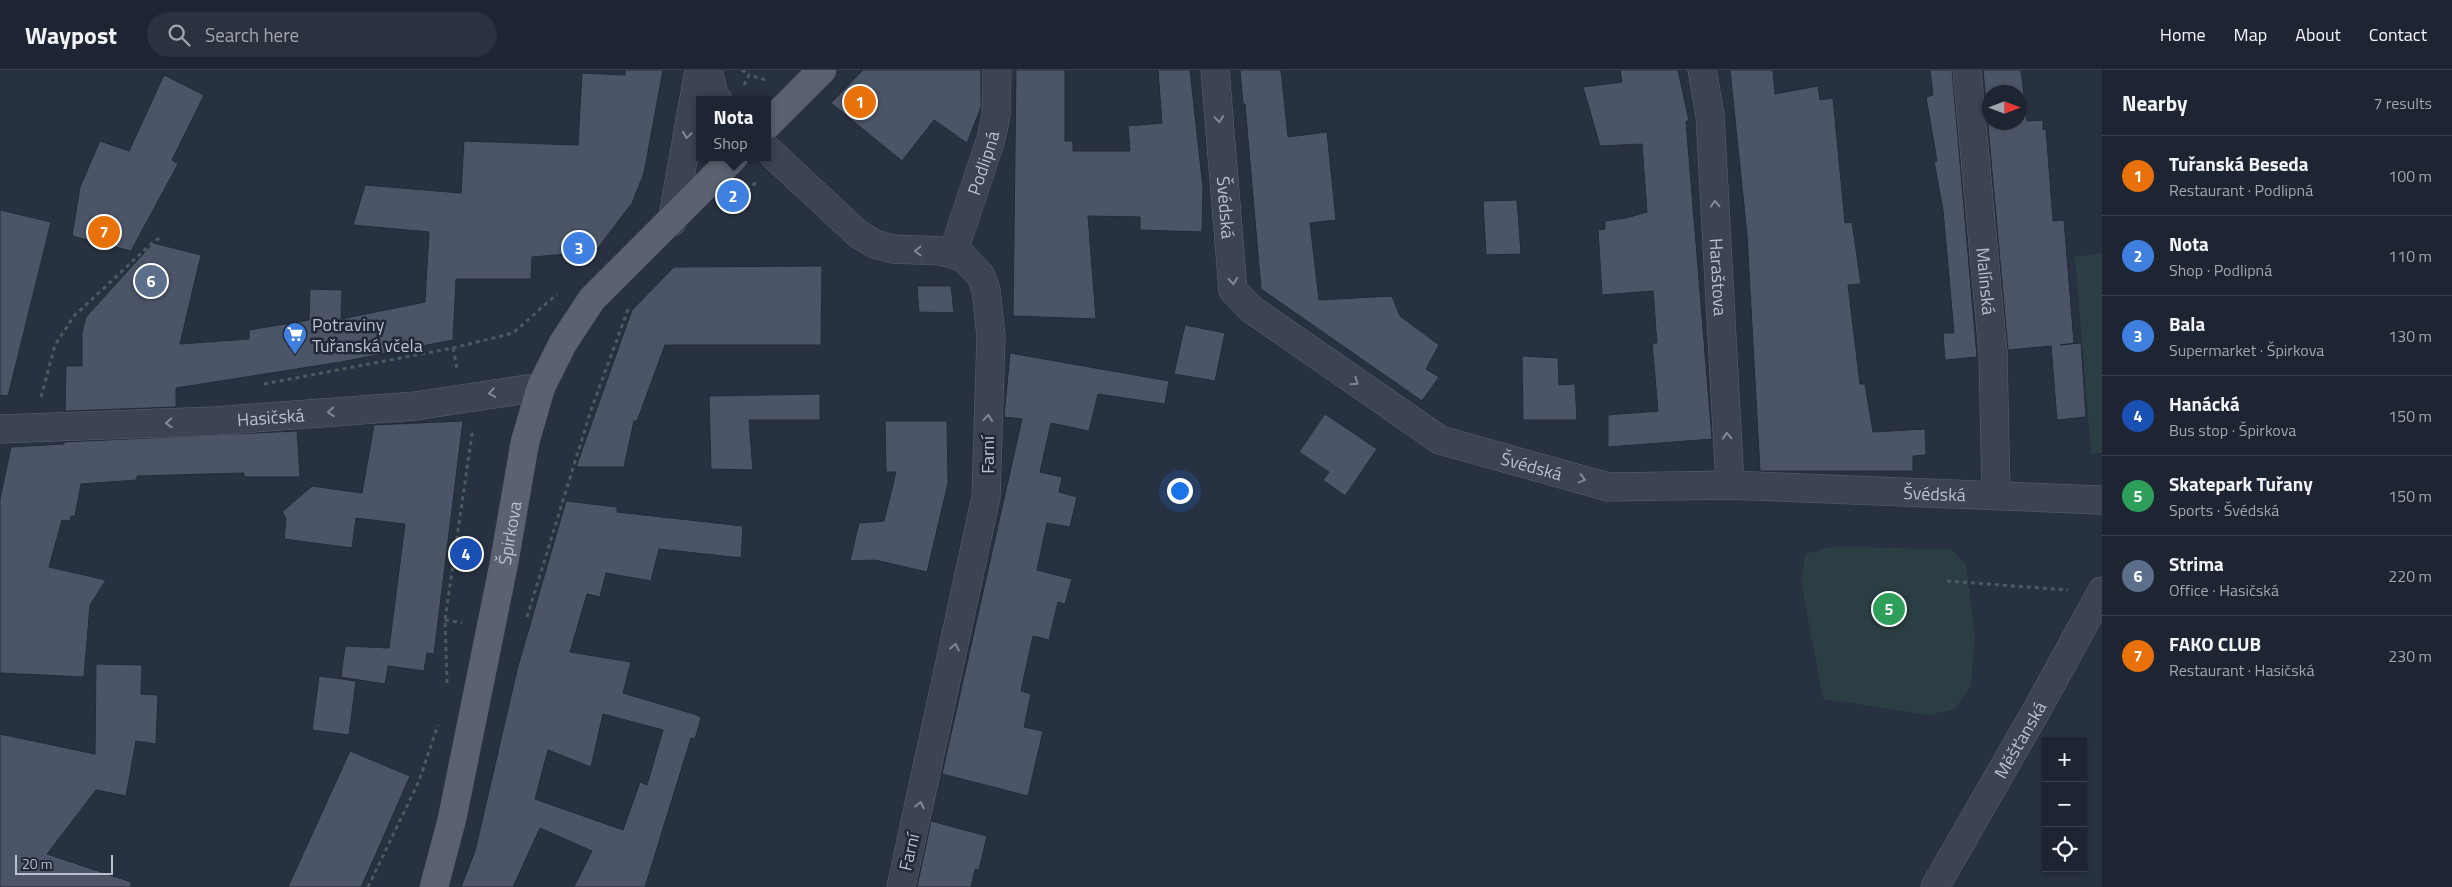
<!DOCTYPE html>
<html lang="en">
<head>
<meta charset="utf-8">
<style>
	:root { --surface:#1e2532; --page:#2b313e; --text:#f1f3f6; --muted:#a1a5ac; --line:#3c424d; --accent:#8c9099 }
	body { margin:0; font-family:"Titillium Web",sans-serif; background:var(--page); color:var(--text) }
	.controls { position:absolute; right:15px; bottom:15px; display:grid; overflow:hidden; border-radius:0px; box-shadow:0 1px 4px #0004 }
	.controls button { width:45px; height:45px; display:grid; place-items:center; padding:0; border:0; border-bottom:1px solid var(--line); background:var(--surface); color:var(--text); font:25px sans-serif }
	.compass { position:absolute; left:1982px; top:15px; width:45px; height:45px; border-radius:50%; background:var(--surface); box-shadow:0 1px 4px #0004; rotate:90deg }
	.scale { position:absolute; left:15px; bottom:12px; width:98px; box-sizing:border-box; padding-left:5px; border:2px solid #b9bfcb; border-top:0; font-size:14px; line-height:18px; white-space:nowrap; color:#b9bfcb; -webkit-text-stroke:4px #212837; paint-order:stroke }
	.you { position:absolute; left:1179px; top:420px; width:18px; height:18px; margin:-12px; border:4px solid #fff; border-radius:50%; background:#1a73e8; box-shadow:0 0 0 8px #1a73e833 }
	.badge { display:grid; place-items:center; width:32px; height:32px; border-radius:50%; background:var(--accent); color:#fff; font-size:16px; font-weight:700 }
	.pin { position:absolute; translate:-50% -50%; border:2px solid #fff; box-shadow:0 1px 5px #0006 }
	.popup { position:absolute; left:696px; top:26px; width:75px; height:65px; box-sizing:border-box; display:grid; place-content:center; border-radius:0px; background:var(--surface); filter:drop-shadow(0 1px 4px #0005); font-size:16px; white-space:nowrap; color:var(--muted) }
	.popup b { font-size:19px; color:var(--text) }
	.popup::after { content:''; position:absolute; left:50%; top:100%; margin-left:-10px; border:10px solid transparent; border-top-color:var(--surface) }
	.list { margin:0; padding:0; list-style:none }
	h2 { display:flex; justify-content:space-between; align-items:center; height:65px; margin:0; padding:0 20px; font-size:21px }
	h2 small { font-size:16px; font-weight:400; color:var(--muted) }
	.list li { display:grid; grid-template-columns:32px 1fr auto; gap:15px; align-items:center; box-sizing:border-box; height:80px; padding:0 20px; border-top:1px solid var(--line) }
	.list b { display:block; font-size:19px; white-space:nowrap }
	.list p { margin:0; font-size:16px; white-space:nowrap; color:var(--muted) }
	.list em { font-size:16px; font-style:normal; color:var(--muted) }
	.icon { flex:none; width:28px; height:28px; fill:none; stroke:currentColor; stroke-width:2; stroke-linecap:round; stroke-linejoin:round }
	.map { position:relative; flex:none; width:2102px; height:817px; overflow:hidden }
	header { display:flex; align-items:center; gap:30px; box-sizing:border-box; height:70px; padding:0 25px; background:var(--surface); border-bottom:1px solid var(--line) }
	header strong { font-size:24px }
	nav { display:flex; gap:28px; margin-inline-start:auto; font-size:18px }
	.search { width:350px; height:45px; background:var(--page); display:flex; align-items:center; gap:12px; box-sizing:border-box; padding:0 18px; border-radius:28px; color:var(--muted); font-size:19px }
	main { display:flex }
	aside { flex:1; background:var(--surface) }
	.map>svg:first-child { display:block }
</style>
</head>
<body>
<header>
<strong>Waypost</strong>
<div class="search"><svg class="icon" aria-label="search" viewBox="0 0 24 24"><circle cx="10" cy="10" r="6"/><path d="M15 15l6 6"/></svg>Search here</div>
<nav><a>Home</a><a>Map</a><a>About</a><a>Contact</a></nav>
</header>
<main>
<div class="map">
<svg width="2102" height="817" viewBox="0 0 2102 817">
	<rect width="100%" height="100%" fill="#283142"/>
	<!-- green -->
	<g fill="#2a3e43">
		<polygon points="2102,183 2102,383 2091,384 2075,187"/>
		<polygon points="1835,476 1952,480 1966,494 1975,566 1971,616 1955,639 1930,645 1823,629 1801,511 1805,484"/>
	</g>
	<!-- building -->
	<g fill="#4c5568" stroke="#232a39" fill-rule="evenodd">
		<polygon points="625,0 663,0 644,103 632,133 588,191 578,183 532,187 531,209 456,209 453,270 341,292 176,318 176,337 65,341 66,296 82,296 82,262 86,247 153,173 201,185 180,274 249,269 249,260 309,250 310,219 342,220 341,249 425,232 429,162 353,155 365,115 461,123 464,71 578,75 582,3 625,5"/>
		<polygon points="863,0 981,0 981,37 967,73 934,50 902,91 831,33"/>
		<polygon points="1016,0 1065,0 1065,71 1073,71 1073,81 1130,81 1128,56 1162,53 1158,0 1190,0 1203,118 1202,162 1140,160 1140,147 1088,146 1096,249 1013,246"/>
		<polygon points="1240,0 1281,0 1288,67 1327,62 1336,150 1310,153 1319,230 1392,226 1400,246 1439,275 1426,299 1439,307 1422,331 1261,219 1245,34 1243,34"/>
		<polygon points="1620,0 1678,0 1689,51 1686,51 1712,369 1608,377 1608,345 1658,341 1652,273 1657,273 1653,221 1602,225 1598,160 1605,159 1605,151 1626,148 1647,142 1642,74 1600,76 1583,17 1622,12"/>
		<polygon points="1730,0 1773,0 1775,24 1818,16 1820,30 1833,28 1845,153 1852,152 1861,214 1848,215 1860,314 1865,314 1873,362 1925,359 1926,385 1913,386 1913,401 1760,401 1747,165"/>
		<polygon points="1930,0 1952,0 1977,287 1945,290 1943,263 1954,263 1943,140 1934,91 1937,91 1926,27 1933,25"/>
		<path d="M1983 0H2021L2027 51 2043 50V60L2046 59 2053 151 2064 150 2074 273 2060 275 2081 273 2086 347 2057 350 2051 276 2008 280ZM1990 22H2020V52H1990Z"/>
		<polygon points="164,5 204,25 172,90 178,94 131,181 72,166 80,117 100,71 129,81"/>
		<polygon points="1517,130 1521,184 1486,185 1483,131"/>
		<polygon points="0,140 51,152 8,326 0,325"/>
		<polygon points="822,196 821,275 665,275 637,351 634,351 624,397 576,397 632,240 674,197"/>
		<polygon points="917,216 951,216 954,243 919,242"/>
		<polygon points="1185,255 1225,263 1215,311 1174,304"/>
		<polygon points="1010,283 1169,311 1165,334 1098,324 1089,361 1051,353 1040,402 1062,407 1059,422 1077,427 1070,457 1047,453 1037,500 1072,509 1065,534 1058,532 1049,570 1033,566 1021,621 1031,624 1024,657 1043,661 1028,726 942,704 1022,349 1004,347"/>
		<polygon points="1522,286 1558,288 1559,315 1575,314 1577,350 1523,350"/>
		<polygon points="820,324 820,350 749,350 753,400 711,399 709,326"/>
		<polygon points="1325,344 1377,379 1345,426 1323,410 1329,402 1299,382"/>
		<polygon points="463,351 434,584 427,583 424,601 388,596 385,614 341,607 345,576 389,578 405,454 356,448 352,478 284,469 286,448 282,442 312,416 362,423 374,355"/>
		<polygon points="885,351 947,351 948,413 927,502 875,490 850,491 859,453 884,451 896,402 886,402"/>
		<polygon points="297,361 300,407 244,407 244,403 137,406 137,410 81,414 75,446 71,446 70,451 62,450 49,497 106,510 90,535 84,607 0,603 0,429 11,377 64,374 64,372"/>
		<path d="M566 431 617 437V442L743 456 741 488 659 479 651 511 606 503 600 527 587 524 570 582 631 592 623 623 697 645 701 648 695 669 691 668 645 817H574L592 781 540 758 513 817H461L475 781 518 596ZM603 644 663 660 647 715 640 712 623 760 535 729 548 680 591 697Z"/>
		<polygon points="96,594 142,595 141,624 158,625 156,674 136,671 126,726 96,720 47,784 131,812 131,817 0,817 0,664 95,684"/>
		<polygon points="319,606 356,611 349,665 312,660"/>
		<polygon points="350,681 410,706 376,784 361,817 288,817"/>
		<polygon points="931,751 987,766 979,800 975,799 971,817 917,817"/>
	</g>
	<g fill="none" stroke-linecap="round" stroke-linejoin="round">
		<!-- minor casing -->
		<g stroke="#5a616f" stroke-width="29">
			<g id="minor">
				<polyline points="708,0 714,25 718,30"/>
				<path id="s1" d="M1215 0 1233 220 1251 239 1440 370 1608 417 1730 415 2102 430"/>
				<path id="s2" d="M1702 0 1710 45 1730 415"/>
				<path id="s3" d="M1967 0 1993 283 1996 424"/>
				<polyline points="767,79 858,164 875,174 893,179 941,181 963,187 981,206 986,220 991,266 986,427 901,817"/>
				<polyline points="672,152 699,0"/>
				<path id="s4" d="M953 183 991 69 996 45 997 0"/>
				<path id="s5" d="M0 359 214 351 415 336 541 317"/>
				<path id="s6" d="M1935 817 2039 636 2102 521"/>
			</g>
		</g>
		<!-- major casing -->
		<g stroke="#464c5b" stroke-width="29">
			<g id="major">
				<polyline points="767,55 822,0"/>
				<path id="s7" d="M434 817 452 749 504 493 525 372 541 317 563 273 592 229 734 87"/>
			</g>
		</g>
		<!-- path -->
		<g stroke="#485b5f" stroke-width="3" stroke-dasharray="4 4" stroke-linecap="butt">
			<polyline points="742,0 749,5"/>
			<polyline points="744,15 749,5 769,11"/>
			<polyline points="747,121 757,111"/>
			<polyline points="453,278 457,299"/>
			<polyline points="264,314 453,278 513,263 557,224"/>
			<polyline points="41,327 55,275 74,246 151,174 161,167"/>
			<polyline points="1947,511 2068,520"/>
			<polyline points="527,547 591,340 629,237"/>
			<polyline points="445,550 462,553"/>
			<polyline points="447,613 445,550 472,364 470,359"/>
			<polyline points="368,817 419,711 438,655"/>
		</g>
		<!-- minor -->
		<use href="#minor" stroke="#3c4352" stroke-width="28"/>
		<!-- major -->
		<use href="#major" stroke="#5a6271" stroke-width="28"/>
	</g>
	<!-- one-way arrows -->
	<defs><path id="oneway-chevron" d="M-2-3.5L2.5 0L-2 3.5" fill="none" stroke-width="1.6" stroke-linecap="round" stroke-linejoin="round" transform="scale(1.25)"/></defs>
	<g stroke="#818795">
		<use href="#oneway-chevron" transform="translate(1219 49) rotate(85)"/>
		<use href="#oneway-chevron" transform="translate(687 65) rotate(98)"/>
		<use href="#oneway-chevron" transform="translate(1715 134) rotate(-93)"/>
		<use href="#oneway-chevron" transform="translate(918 181) rotate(180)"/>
		<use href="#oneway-chevron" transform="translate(1233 211) rotate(85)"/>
		<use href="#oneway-chevron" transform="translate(1355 312) rotate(35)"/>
		<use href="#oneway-chevron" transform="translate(492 323) rotate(172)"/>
		<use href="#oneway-chevron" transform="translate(331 342) rotate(176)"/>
		<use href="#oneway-chevron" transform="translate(988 348) rotate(-85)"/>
		<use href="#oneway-chevron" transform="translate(169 353) rotate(178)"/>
		<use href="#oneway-chevron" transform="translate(1727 366) rotate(-93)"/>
		<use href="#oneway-chevron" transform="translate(1582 409) rotate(15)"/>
		<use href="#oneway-chevron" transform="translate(955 577) rotate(-78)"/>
		<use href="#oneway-chevron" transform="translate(920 735) rotate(-77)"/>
	</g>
	<!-- icons -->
	<defs>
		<g id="supermarket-pin" transform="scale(1.25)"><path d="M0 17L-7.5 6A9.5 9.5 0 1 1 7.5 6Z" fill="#3f7fe0" stroke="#212837"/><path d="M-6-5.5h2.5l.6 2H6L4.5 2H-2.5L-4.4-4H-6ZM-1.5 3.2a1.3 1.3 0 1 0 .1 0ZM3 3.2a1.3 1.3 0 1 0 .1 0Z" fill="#fff"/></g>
	</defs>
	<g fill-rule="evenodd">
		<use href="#supermarket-pin" x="295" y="264"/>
	</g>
	<g text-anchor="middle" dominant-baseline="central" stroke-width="5" stroke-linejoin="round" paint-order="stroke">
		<!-- street labels -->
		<g font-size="18" fill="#b9bfcb" stroke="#212837">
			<text stroke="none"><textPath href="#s4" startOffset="95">Podlipná</textPath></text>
			<text stroke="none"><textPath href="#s1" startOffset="138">Švédská</textPath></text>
			<text stroke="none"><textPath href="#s2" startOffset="208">Haraštova</textPath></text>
			<text stroke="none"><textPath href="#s3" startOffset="212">Malínská</textPath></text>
			<text stroke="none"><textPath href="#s5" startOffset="271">Hasičská</textPath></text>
			<text transform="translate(987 385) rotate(-90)">Farní</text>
			<text stroke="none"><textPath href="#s1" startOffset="572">Švédská</textPath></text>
			<text stroke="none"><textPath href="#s1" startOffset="978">Švédská</textPath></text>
			<text stroke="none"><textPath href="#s7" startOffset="362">Špirkova</textPath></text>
			<text stroke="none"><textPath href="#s6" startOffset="170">Měšťanská</textPath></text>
			<text transform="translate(909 782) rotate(-77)">Farní</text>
		</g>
		<!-- poi labels -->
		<g font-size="18" fill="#b9bfcb" stroke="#212837" text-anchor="start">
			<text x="312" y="254">Potraviny<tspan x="312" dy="21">Tuřanská včela</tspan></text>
		</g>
	</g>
</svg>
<div class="controls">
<button>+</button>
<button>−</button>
<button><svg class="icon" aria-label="locate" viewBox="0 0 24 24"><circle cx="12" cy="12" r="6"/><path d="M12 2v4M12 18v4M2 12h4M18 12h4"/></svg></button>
</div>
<svg class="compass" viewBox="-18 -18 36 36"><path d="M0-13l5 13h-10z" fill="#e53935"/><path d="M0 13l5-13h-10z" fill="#a1a5ac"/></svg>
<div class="scale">20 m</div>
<div class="you"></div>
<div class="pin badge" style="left:860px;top:32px;background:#e8710a">1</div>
<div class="pin badge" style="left:733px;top:126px;background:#3f7fe0">2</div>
<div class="popup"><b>Nota</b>Shop</div>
<div class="pin badge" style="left:579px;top:178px;background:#3f7fe0">3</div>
<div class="pin badge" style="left:466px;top:484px;background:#1a4fb4">4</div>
<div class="pin badge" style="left:1889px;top:539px;background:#2e9e5b">5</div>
<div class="pin badge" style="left:151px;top:211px;background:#5c6f8a">6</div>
<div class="pin badge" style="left:104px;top:162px;background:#e8710a">7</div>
</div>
<aside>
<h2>Nearby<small>7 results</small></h2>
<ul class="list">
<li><span class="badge" style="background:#e8710a">1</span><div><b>Tuřanská Beseda</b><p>Restaurant · Podlipná</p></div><em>100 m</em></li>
<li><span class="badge" style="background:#3f7fe0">2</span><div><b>Nota</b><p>Shop · Podlipná</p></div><em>110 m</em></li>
<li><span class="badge" style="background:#3f7fe0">3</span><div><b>Bala</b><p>Supermarket · Špirkova</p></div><em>130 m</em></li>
<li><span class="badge" style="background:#1a4fb4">4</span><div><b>Hanácká</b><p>Bus stop · Špirkova</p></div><em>150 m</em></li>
<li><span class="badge" style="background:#2e9e5b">5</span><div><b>Skatepark Tuřany</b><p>Sports · Švédská</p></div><em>150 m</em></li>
<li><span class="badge" style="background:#5c6f8a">6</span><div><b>Strima</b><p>Office · Hasičská</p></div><em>220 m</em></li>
<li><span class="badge" style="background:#e8710a">7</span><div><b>FAKO CLUB</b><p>Restaurant · Hasičská</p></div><em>230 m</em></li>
</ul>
</aside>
</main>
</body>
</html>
